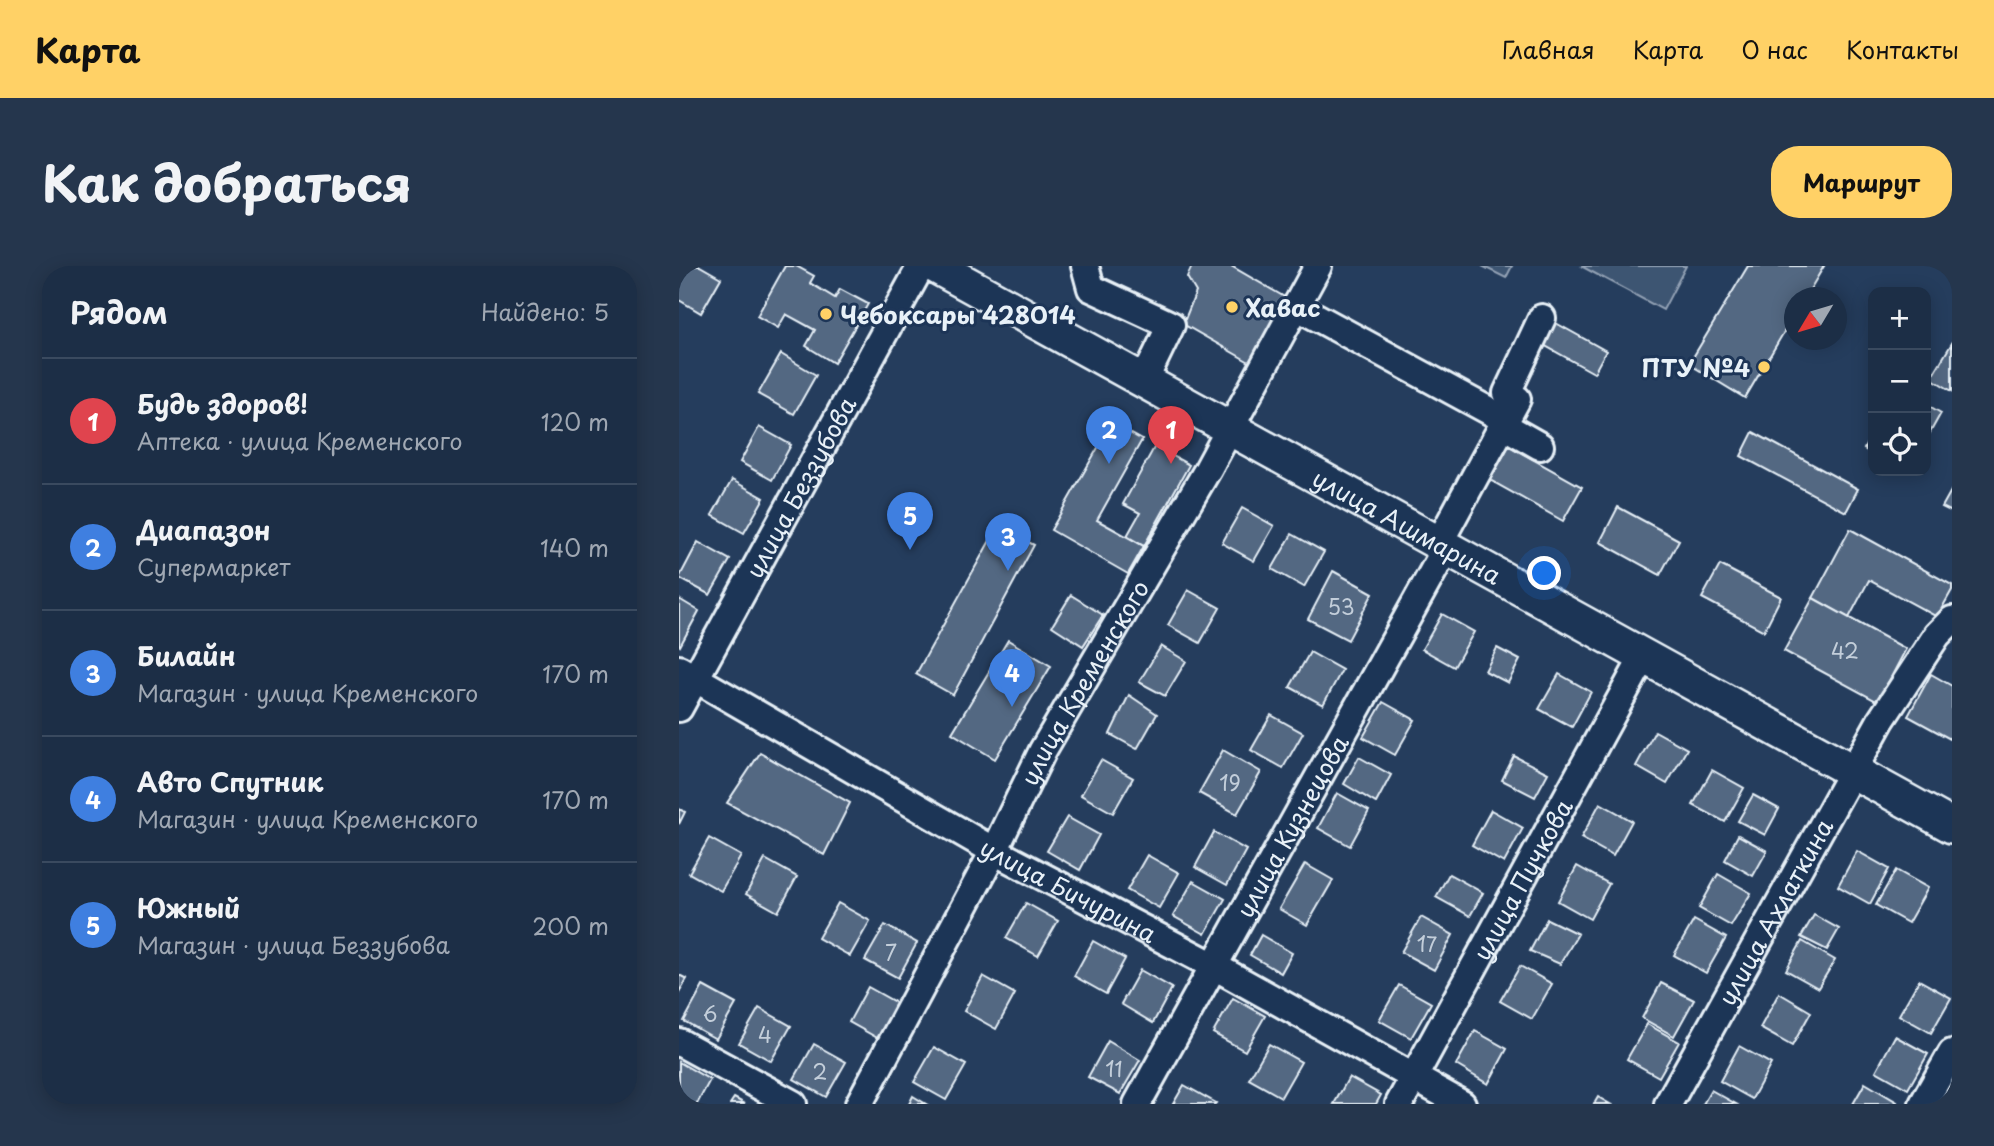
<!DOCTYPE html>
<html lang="ru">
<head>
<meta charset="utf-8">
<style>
	:root { --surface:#1c2e46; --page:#25364d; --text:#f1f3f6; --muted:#a0a8b3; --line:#3a4a5f; --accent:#ffd166 }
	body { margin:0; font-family:"Playpen Sans",sans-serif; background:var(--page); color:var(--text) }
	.controls { position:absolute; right:21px; top:21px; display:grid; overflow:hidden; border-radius:14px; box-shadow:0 4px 18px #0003 }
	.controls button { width:63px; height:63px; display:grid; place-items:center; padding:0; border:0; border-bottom:2px solid var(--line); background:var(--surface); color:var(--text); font:35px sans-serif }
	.compass { position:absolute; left:1105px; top:21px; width:63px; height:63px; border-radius:50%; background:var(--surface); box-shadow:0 4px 18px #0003; rotate:232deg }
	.you { position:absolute; left:866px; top:308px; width:24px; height:24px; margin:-18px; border:5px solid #fff; border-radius:50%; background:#1a73e8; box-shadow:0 0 0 10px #1a73e833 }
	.badge { display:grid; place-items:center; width:46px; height:46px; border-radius:50%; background:var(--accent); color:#fff; font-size:23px; font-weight:700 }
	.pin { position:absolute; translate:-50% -58px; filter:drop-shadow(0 2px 4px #0008) }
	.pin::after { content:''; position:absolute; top:37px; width:24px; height:21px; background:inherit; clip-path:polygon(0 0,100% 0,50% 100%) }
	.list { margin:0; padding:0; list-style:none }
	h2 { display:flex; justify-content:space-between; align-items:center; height:91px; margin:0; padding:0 28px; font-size:30px }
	h2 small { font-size:23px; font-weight:400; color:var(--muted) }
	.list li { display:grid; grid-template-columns:46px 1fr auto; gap:21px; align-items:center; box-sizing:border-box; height:126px; padding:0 28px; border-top:2px solid var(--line) }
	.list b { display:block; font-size:26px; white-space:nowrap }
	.list p { margin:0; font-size:23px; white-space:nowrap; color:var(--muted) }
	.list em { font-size:23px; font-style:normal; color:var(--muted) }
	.icon { flex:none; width:38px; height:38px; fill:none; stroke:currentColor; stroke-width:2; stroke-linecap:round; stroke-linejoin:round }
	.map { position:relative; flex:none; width:1273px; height:838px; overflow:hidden; border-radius:28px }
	header { display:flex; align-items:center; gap:42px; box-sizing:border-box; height:98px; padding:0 35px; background:var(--accent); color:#111 }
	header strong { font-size:33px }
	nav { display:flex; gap:38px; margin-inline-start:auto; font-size:24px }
	.intro { display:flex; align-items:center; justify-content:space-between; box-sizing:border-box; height:168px; padding:0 42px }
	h1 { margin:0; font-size:49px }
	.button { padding:18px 32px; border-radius:28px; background:var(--accent); color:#111; font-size:24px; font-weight:700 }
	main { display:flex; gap:42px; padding:0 42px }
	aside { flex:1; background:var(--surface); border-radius:28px; box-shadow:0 4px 18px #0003 }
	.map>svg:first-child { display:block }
</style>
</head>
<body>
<header>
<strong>Карта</strong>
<nav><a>Главная</a><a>Карта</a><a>О нас</a><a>Контакты</a></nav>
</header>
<div class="intro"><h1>Как добраться</h1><a class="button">Маршрут</a></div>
<main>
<aside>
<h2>Рядом<small>Найдено: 5</small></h2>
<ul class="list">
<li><span class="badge" style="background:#e0444e">1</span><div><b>Будь здоров!</b><p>Аптека · улица Кременского</p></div><em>120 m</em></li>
<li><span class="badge" style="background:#3f7fe0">2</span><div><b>Диапазон</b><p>Супермаркет</p></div><em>140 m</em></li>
<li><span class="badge" style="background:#3f7fe0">3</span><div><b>Билайн</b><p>Магазин · улица Кременского</p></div><em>170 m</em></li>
<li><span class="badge" style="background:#3f7fe0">4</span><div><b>Авто Спутник</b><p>Магазин · улица Кременского</p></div><em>170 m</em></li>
<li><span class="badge" style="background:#3f7fe0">5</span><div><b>Южный</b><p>Магазин · улица Беззубова</p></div><em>200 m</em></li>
</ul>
</aside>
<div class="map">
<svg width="1273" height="838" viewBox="0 0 1273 838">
	<rect width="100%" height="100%" fill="#253d5d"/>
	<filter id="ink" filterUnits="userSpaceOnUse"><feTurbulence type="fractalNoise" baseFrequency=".0143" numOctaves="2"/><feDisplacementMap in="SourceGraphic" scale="14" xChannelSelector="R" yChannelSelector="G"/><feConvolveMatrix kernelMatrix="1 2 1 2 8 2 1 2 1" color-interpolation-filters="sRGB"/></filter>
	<g filter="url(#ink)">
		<!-- green -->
		<g fill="#3e5472" stroke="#93a2b5" stroke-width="2">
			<polygon points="803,0 833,0 827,12"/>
			<polygon points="902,0 1007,0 984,44"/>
		</g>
		<!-- building -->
		<g fill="#536782" stroke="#e8f1f8" stroke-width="2">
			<polygon points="7,0 21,0 42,12 22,47 0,34 0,12"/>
			<polygon points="106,0 117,0 135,10 131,17 156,32 161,23 189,38 155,97 127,80 136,64 107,48 99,62 78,50"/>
			<polygon points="513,0 552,0 609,33 572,97 504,58 517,26 508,11"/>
			<polygon points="1069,0 1145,0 1126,32 1115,32 1115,49 1066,132 1010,98"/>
			<polygon points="875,56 927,85 915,107 863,78"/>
			<polygon points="1273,77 1273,125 1252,112"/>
			<polygon points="102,88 137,109 115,148 79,128"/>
			<polygon points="1247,138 1262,147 1247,174"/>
			<polygon points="433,157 463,174 418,254 465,280 449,308 372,264"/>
			<polygon points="80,161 112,179 93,214 61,196"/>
			<polygon points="1194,165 1194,188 1185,183"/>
			<polygon points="1074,166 1179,223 1167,246 1062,190"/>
			<polygon points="476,180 510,199 465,280 448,270 461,247 444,238"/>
			<polygon points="830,180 903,221 884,255 811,214"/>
			<polygon points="53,214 85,232 65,267 33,249"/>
			<polygon points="1273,223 1273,246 1263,241"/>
			<polygon points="939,241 1000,274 981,309 921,276"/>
			<polygon points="563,242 595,260 575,295 543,277"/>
			<polygon points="319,260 355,279 274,429 237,408"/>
			<polygon points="1171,263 1273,319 1273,324 1258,351 1190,314 1170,352 1134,332"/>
			<polygon points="613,268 645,286 625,321 593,303"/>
			<polygon points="19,276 51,294 31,329 0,312"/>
			<polygon points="1041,299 1102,331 1085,365 1023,332"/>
			<polygon points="654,305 694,327 669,374 629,353"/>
			<polygon points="509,324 541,342 521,377 489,359"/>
			<polygon points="392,329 424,349 404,380 373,360"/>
			<polygon points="1134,332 1227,383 1199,436 1105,385"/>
			<polygon points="0,333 20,345 1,380 0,379"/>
			<polygon points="763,348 795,366 775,401 743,383"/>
			<polygon points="329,374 372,400 316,493 273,467"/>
			<polygon points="482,380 507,395 486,430 460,416"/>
			<polygon points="818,382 841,394 829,417 806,405"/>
			<polygon points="631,386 663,404 644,439 611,421"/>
			<polygon points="880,408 912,426 893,461 860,443"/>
			<polygon points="1252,408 1273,420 1273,474 1229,450"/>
			<polygon points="450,429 478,448 458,483 431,468"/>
			<polygon points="704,436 736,454 716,489 684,471"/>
			<polygon points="592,449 624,467 604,502 572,484"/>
			<polygon points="976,465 1008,483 988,518 957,500"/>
			<polygon points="544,484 582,506 558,548 520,527"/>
			<polygon points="81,487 171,537 145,589 48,537"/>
			<polygon points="835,490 869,507 856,531 823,514"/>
			<polygon points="680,491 712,509 697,537 665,518"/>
			<polygon points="422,494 454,512 434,547 402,529"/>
			<polygon points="1033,504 1065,522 1046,556 1014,539"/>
			<polygon points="658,527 690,545 671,580 639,562"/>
			<polygon points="1074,529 1100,543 1086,569 1059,555"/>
			<polygon points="921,537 953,555 934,590 902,572"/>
			<polygon points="0,543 6,546 0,558"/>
			<polygon points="812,544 844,562 825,597 793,579"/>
			<polygon points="388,551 420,569 401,604 368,585"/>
			<polygon points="535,566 567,584 548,619 516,601"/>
			<polygon points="1059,569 1088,585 1074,610 1046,594"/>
			<polygon points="30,572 62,590 42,625 10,607"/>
			<polygon points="1178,585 1210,603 1191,638 1159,620"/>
			<polygon points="468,589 500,607 480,642 448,624"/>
			<polygon points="86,593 118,611 99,646 67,628"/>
			<polygon points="626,598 654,614 628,659 600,643"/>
			<polygon points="898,600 930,618 911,653 879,635"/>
			<polygon points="1217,604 1249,622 1229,657 1197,639"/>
			<polygon points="770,608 804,627 791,650 757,631"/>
			<polygon points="1039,608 1072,627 1052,660 1020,642"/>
			<polygon points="514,615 546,633 526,668 494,650"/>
			<polygon points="159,637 191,655 171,690 139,672"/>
			<polygon points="347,637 379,655 359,690 327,672"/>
			<polygon points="1135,649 1160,663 1148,684 1122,671"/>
			<polygon points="742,651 774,669 755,704 722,686"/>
			<polygon points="868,653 899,668 881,698 851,685"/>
			<polygon points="1015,654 1047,672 1027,707 995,689"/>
			<polygon points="206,659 238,677 219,712 186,694"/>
			<polygon points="582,669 613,687 602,707 571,689"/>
			<polygon points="414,675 446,693 427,728 395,710"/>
			<polygon points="1123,675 1156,694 1139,722 1107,704"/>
			<polygon points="841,700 873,718 853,753 821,735"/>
			<polygon points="461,704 493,722 474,757 442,738"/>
			<polygon points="0,709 8,713 0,726"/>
			<polygon points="304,710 336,728 317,763 285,745"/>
			<polygon points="1240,714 1272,732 1252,767 1220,749"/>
			<polygon points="982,717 1015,734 995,770 963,752"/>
			<polygon points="720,719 752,737 732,772 700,754"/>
			<polygon points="24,720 57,738 37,773 5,755"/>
			<polygon points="189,721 221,739 202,774 170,756"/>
			<polygon points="1100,727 1132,746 1113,780 1081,762"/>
			<polygon points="554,732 586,750 566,785 534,767"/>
			<polygon points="80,742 112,760 92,795 60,777"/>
			<polygon points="968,758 1000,776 980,811 948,793"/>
			<polygon points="796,765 828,783 809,818 777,799"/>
			<polygon points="1216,770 1249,788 1229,823 1197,805"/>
			<polygon points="429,775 461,794 441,828 409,811"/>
			<polygon points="135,778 167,796 147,831 115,813"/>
			<polygon points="590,778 622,796 602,831 570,813"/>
			<polygon points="1060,780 1092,798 1073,833 1041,815"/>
			<polygon points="255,781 287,799 267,834 235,816"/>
			<polygon points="0,796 31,814 18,838 0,838"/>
			<polygon points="670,811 702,829 697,838 655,838"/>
			<polygon points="1186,817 1218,836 1217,838 1174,838"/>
			<polygon points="505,819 537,837 536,838 494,838"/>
			<polygon points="1032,824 1057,838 1024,838"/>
			<polygon points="234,830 247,838 230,838"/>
			<polygon points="919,831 931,838 915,838"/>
			<polygon points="55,832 66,838 51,838"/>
		</g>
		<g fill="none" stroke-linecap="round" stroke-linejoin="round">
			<!-- minor casing -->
			<g stroke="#e8f1f8" stroke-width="32">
				<g id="minor">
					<polyline points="406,0 412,22 492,59 465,115"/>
					<polyline points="617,40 827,154"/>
					<polyline points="824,159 861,180"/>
					<polyline points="760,277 838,133 828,127 863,52"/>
					<path id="s1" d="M0 403 315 585 535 700 783 838"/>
					<path id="s2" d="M0 442 242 0"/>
					<polyline points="0,776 114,838"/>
					<path id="s3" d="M180 838 315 585 364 484 529 203 639 0"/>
					<path id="s4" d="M458 838 767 282"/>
					<path id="s5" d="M720 838 965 390"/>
					<path id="s6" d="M989 838 1202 454 1258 369 1273 354"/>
					<polyline points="1244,838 1273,787"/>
				</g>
			</g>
			<!-- major casing -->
			<g stroke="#e8f1f8" stroke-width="38">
				<g id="major">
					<path id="s7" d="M256 0 1273 560"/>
				</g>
			</g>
			<!-- minor -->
			<use href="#minor" stroke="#1d3557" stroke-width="26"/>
			<!-- major -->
			<use href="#major" stroke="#1d3557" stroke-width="33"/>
		</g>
	</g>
	<!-- markers -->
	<g fill="#ffd166" stroke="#1d3557" stroke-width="2.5">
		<circle cx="553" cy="41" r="7"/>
		<circle cx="147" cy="48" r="7"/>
		<circle cx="1085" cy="101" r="7"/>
	</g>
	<g text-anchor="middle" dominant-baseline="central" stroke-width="6" stroke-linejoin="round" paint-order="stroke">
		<!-- number labels -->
		<g font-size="21" fill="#c3ceda">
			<text x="662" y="340">53</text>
			<text x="1166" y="384">42</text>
			<text x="551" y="516">19</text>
			<text x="748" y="677">17</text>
			<text x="212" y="686">7</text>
			<text x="31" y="747">6</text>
			<text x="86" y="768">4</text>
			<text x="435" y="802">11</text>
			<text x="141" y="805">2</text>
		</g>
		<!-- poi labels -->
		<g font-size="24" font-weight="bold" fill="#e8f1f8" stroke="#1d3557" text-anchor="start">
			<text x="567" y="41">Хавас</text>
			<text x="161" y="48">Чебоксары 428014</text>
			<text x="1071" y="101" text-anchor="end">ПТУ №4</text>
		</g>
		<!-- street labels -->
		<g font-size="24" fill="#e8f1f8" stroke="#1d3557">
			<text stroke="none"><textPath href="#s2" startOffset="252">улица Беззубова</textPath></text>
			<text stroke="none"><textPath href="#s7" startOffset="539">улица Ашмарина</textPath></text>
			<text stroke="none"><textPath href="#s3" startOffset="478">улица Кременского</textPath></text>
			<text stroke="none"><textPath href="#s4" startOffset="318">улица Кузнецова</textPath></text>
			<text stroke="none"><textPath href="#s5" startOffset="256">улица Пучкова</textPath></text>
			<text stroke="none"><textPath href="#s1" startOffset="448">улица Бичурина</textPath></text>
			<text stroke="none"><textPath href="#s6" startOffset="220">улица Ахлаткина</textPath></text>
		</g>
	</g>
</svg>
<div class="controls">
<button>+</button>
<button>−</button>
<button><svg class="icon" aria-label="locate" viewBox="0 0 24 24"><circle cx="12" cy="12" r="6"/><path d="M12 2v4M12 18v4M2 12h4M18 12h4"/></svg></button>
</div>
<svg class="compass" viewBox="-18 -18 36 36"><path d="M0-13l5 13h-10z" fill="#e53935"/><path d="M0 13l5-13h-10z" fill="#a0a8b3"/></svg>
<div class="you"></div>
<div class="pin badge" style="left:492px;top:198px;background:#e0444e">1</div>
<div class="pin badge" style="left:430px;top:198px;background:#3f7fe0">2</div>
<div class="pin badge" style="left:329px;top:305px;background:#3f7fe0">3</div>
<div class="pin badge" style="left:333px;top:441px;background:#3f7fe0">4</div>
<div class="pin badge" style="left:231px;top:284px;background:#3f7fe0">5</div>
</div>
</main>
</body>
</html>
